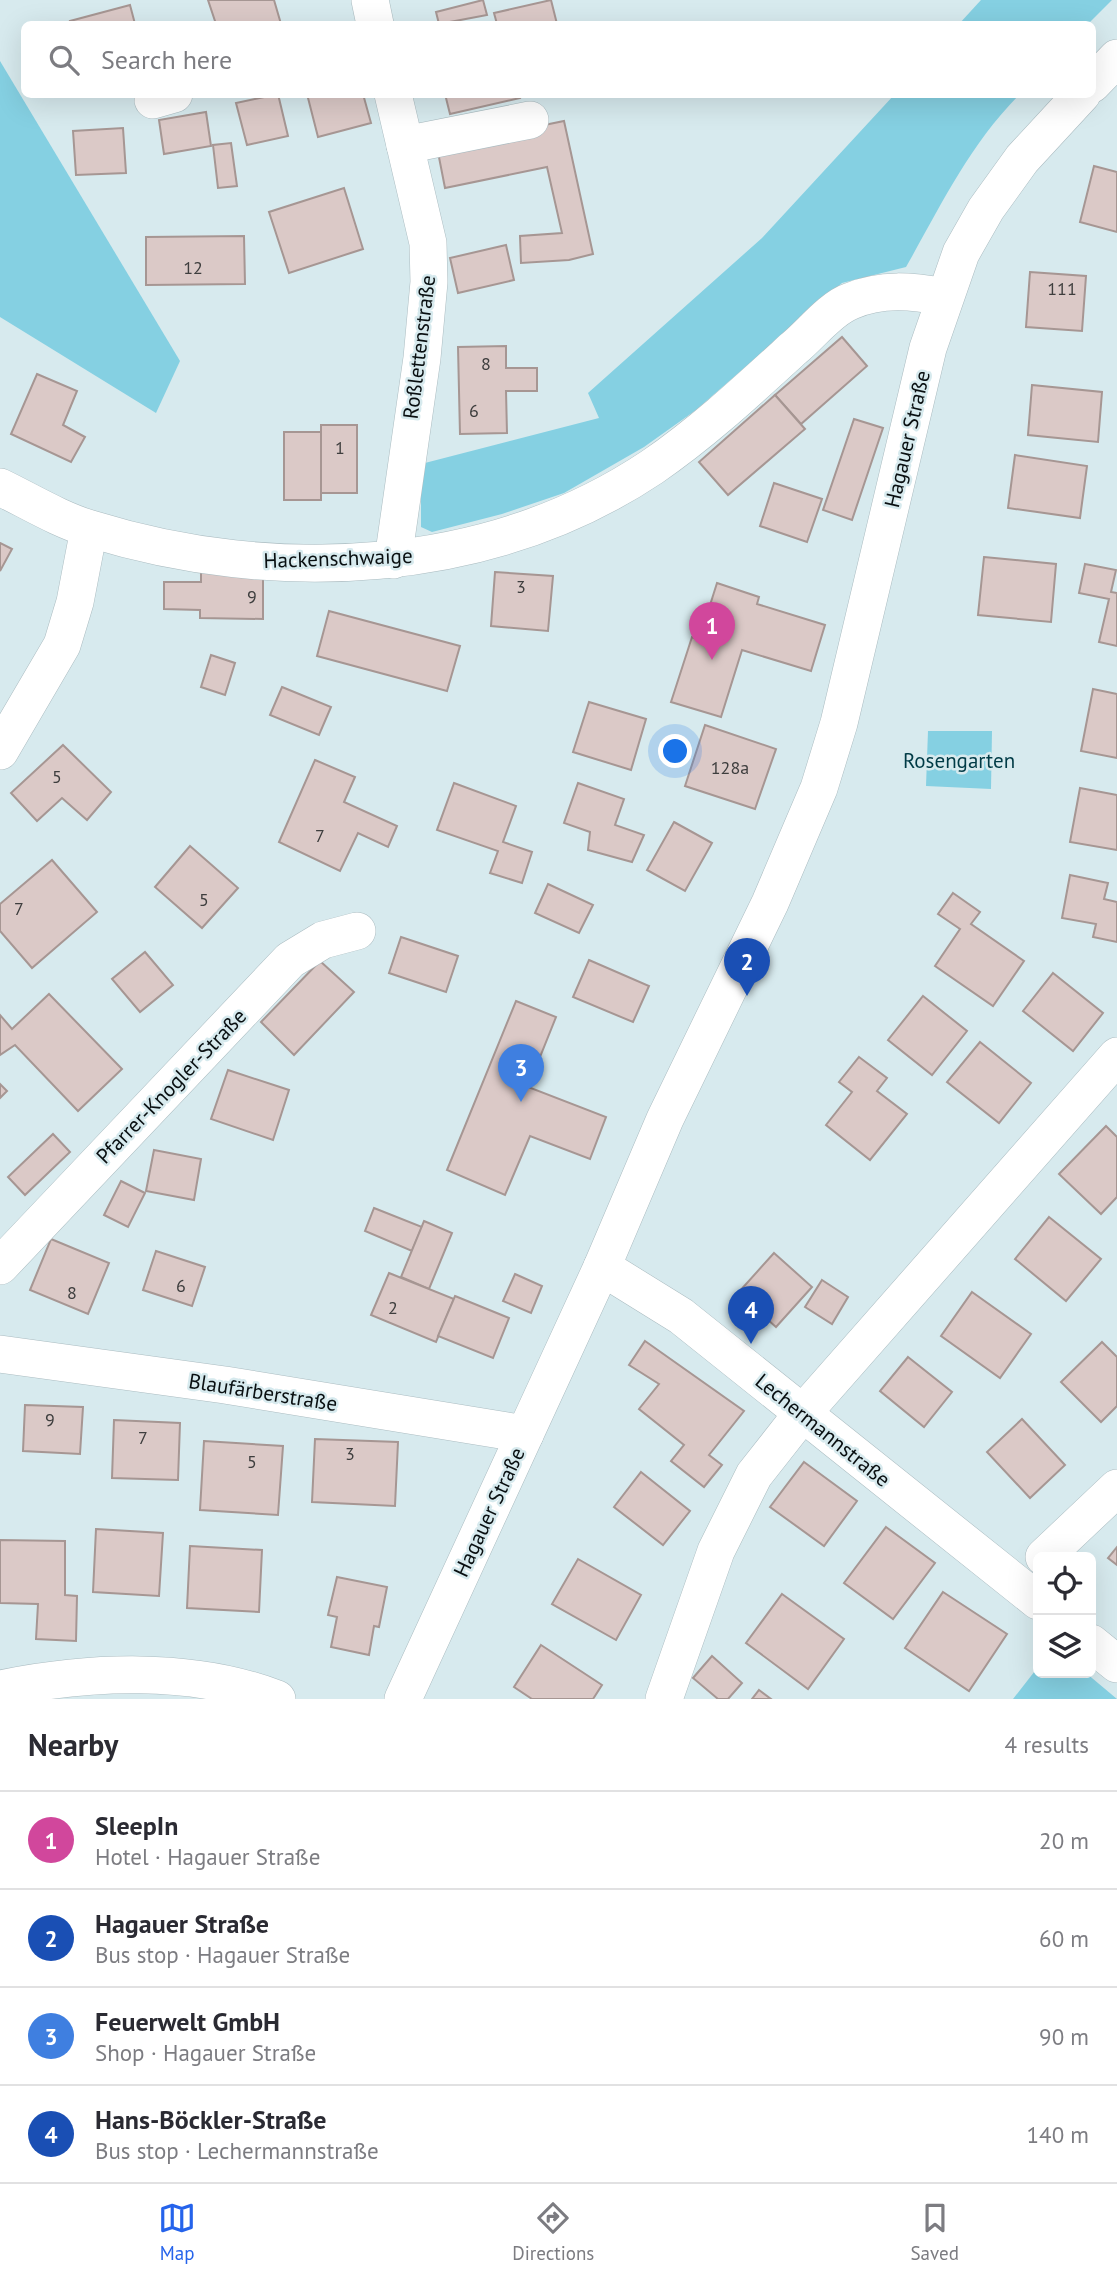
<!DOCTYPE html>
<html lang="en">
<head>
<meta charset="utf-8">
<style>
	:root { --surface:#fff; --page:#f7f7f7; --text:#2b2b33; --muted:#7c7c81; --line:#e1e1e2; --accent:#2563eb }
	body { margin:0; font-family:"PT Sans",sans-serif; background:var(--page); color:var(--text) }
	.controls { position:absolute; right:21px; bottom:21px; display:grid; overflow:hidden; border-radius:10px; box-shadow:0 7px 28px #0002 }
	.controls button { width:63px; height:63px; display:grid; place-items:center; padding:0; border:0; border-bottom:2px solid var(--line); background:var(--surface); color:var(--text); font:35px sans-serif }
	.you { position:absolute; left:676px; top:752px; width:24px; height:24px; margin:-18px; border:5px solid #fff; border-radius:50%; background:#1a73e8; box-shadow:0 0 0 10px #1a73e833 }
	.badge { display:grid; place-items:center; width:46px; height:46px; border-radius:50%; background:var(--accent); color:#fff; font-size:23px; font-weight:700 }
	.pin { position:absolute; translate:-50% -58px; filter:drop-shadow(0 2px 4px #0008) }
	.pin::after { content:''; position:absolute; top:37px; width:24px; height:21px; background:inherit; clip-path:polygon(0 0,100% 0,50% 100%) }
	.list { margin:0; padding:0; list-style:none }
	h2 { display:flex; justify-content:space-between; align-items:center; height:91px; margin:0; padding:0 28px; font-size:30px }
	h2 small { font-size:23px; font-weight:400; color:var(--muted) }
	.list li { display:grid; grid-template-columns:46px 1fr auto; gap:21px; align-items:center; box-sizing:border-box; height:98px; padding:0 28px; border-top:2px solid var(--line) }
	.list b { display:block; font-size:26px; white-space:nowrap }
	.list p { margin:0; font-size:23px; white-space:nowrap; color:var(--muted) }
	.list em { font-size:23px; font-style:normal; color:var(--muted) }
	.icon { flex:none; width:38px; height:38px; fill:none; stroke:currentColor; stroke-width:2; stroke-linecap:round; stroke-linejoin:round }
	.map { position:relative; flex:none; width:1117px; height:1699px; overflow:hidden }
	.search { position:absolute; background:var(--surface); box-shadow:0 7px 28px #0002; left:21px; right:21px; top:21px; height:77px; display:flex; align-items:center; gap:18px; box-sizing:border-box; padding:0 24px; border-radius:10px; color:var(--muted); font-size:26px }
	.sheet { height:483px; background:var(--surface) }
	nav { display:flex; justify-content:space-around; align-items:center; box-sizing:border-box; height:98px; border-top:2px solid var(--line); background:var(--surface); font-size:19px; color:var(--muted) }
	nav a { display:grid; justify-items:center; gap:4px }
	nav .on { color:var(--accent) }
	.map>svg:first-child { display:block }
</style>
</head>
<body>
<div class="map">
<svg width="1117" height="1699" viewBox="0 0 1117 1699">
	<rect width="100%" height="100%" fill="#d7eaee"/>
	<!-- green -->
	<g fill="#85d0e2">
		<polygon points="981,0 1112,0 1088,24 959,24"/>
		<polygon points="0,61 180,361 156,413 0,317"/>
		<path d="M894 95H1019C968 147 942 204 906 267L842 283 696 410 644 447 564 493 502 514 432 532 421 527V464L599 418 588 393 762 238Z"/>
		<polygon points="928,731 992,731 991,789 926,786"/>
		<polygon points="1038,1667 1038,1673 1086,1673 1117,1699 1013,1699"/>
	</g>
	<!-- building -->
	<g fill="#dbc9c7" stroke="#a69693" stroke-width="2">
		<polygon points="208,0 274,0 281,24 216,24"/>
		<polygon points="483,0 487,15 439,24 436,12"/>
		<polygon points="551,0 557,24 497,24 494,13"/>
		<polygon points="130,5 135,24 71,24 70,21"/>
		<polygon points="278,94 288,136 247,145 236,103"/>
		<polygon points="307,94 363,94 371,123 318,137"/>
		<polygon points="445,94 519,94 520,98 450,114"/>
		<polygon points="206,112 211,146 164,154 159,120"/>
		<polygon points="564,121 593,254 569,260 521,263 520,236 562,233 547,167 445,188 437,147"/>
		<polygon points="123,128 126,173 76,175 73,131"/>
		<polygon points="231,143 237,186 218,188 213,145"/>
		<polygon points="1094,166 1117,172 1117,232 1080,222"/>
		<polygon points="344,188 363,249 289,273 269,212"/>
		<polygon points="244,236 245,284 146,285 146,237"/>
		<polygon points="506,245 514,280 458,293 450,258"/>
		<polygon points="1030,272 1086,276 1082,331 1026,327"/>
		<polygon points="842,337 867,366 801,424 775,395"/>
		<polygon points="506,346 506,368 537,368 537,391 506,391 507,433 460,434 458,347"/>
		<polygon points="37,374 77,391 63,425 85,437 71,462 11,434"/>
		<polygon points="1032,385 1102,392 1098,442 1028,435"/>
		<polygon points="775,395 805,429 728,495 699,462"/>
		<polygon points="854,419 883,428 852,520 823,510"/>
		<rect x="321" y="425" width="36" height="68"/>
		<rect x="284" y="432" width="37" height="68"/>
		<polygon points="1015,455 1087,466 1080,518 1008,508"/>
		<polygon points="774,483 822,499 807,542 760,526"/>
		<polygon points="0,543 12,549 0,571"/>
		<polygon points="984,557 1056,564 1051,622 978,615"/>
		<polygon points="1085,564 1116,570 1111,592 1117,593 1117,646 1099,642 1109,599 1079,593"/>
		<polygon points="201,569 263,570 263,619 200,618 200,610 164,609 164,582 201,582"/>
		<polygon points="495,572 553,576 548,631 491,626"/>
		<polygon points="717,583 759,597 757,604 825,625 811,671 742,650 721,717 671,702 692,637 699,640"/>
		<polygon points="329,611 460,646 447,691 317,656"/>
		<polygon points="211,655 235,663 225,695 201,687"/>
		<polygon points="282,687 331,707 319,735 270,715"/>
		<polygon points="1093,689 1117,694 1117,758 1081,751"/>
		<polygon points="589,702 646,719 631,770 573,752"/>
		<polygon points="705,725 776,749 755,809 685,786"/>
		<polygon points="63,745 111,792 87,820 62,798 37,821 11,793"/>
		<polygon points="315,760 355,777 344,802 397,826 388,847 358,833 340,871 279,842"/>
		<polygon points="454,783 516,806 503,842 532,852 522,883 490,873 498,851 437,830"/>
		<polygon points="578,783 624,799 615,825 644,835 632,862 588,850 590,832 564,823"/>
		<polygon points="1080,788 1117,795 1117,850 1070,842"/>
		<polygon points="674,822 712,843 685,891 647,870"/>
		<polygon points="190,846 238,888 202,928 155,887"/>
		<polygon points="52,860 97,912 32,968 0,931 0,904"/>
		<polygon points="1070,875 1108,883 1104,899 1117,902 1117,942 1093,937 1096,924 1062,918"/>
		<polygon points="548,884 593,905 579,933 535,913"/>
		<polygon points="953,893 980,912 971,924 1024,961 993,1006 935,966 960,929 938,914"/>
		<polygon points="401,937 458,956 446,992 389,973"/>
		<polygon points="145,952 173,985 140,1012 112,979"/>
		<polygon points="589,960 649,986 633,1022 573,997"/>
		<polygon points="320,961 354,992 294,1055 261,1022"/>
		<polygon points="1053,973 1103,1013 1073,1051 1023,1011"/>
		<polygon points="49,994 122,1069 78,1111 15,1045 0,1055 0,1015 12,1029"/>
		<polygon points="923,996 967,1031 932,1075 888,1040"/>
		<polygon points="516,1001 556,1017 528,1087 606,1117 590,1159 530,1136 505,1195 447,1170"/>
		<polygon points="980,1042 1031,1083 999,1123 947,1082"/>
		<polygon points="859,1057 887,1078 877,1091 907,1114 870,1160 826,1125 852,1092 839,1082"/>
		<polygon points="228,1070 289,1090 273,1140 211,1119"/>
		<polygon points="0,1084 7,1091 0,1098"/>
		<polygon points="1106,1126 1117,1137 1117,1197 1101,1214 1059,1174"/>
		<polygon points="53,1134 70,1152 25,1195 8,1177"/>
		<polygon points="154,1150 201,1159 194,1200 146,1191"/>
		<polygon points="121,1181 145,1193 128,1227 104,1215"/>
		<polygon points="374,1208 422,1227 412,1251 365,1231"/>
		<polygon points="1049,1217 1101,1259 1066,1301 1015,1259"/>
		<polygon points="424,1221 452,1233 429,1289 401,1277"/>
		<polygon points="51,1239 109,1263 88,1314 30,1290"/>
		<polygon points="156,1251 205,1267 192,1306 143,1290"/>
		<polygon points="774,1253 812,1287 776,1327 738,1293"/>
		<polygon points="389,1273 454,1299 436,1342 371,1315"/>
		<polygon points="515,1274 542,1286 531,1313 503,1301"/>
		<polygon points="822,1280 848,1297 832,1324 805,1307"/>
		<polygon points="972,1292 1031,1334 1000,1378 941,1336"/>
		<polygon points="455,1296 509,1318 493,1358 438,1336"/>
		<polygon points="645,1341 744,1411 709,1455 722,1465 704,1487 671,1461 684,1445 639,1409 659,1384 629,1365"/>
		<polygon points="1102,1342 1117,1357 1117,1406 1101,1422 1061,1382"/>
		<polygon points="908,1357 952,1392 924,1427 880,1391"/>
		<polygon points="25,1405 83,1407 80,1454 23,1451"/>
		<polygon points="1022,1419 1065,1465 1030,1498 987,1452"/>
		<polygon points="114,1420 180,1423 178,1480 112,1478"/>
		<polygon points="315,1439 398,1442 395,1506 312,1502"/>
		<polygon points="204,1441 283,1446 278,1515 200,1510"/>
		<polygon points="804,1462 857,1501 824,1546 770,1507"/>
		<polygon points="641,1472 690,1511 663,1545 614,1507"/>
		<polygon points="886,1527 935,1563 893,1619 844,1583"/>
		<polygon points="96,1529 163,1533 159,1596 93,1592"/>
		<polygon points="0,1540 65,1541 65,1595 77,1596 76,1641 36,1639 38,1604 0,1603"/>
		<polygon points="190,1546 262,1550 259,1612 187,1608"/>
		<polygon points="1117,1547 1117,1565 1108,1558"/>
		<polygon points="578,1559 641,1595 616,1640 552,1604"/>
		<polygon points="337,1577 387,1587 379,1627 374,1626 369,1655 331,1647 337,1617 328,1615"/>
		<polygon points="943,1592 1007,1634 969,1691 905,1648"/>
		<polygon points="782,1594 844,1639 808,1689 746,1643"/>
		<polygon points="541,1645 602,1685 593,1699 532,1699 514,1687"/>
		<polygon points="712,1656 742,1683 728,1699 718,1699 693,1678"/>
		<polygon points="759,1690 771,1699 752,1699"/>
	</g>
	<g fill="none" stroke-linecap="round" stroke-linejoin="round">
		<!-- minor casing -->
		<g stroke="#abbcc1" stroke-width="38">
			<g id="minor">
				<polyline points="370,0 375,24"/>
				<polyline points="1092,84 1117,58"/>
				<polyline points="153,100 174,94"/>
				<polyline points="405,145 530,120"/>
				<path d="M0 487C29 501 60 520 91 529 275 586 489 576 652 467 703 432 748 390 794 348 811 334 831 308 851 301 882 288 912 291 944 297"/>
				<polyline points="393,560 422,358 429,282 428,243 393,94"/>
				<polyline points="0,751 62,645 75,602 89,529"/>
				<polyline points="0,1266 290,960 323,940 357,931"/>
				<polyline points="602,1267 681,1316 1038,1601"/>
				<polyline points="0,1354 225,1385 525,1434"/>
				<polyline points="1044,1557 1117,1488"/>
				<polyline points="1091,1643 1117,1664"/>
				<path d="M0 1689C88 1671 192 1666 277 1699"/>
				<polyline points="403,1699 602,1267 665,1119 770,903 819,788 839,723 928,348 961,253 986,209 1022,159 1082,94"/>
				<polyline points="664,1699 716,1551 754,1475 802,1414 1117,1056"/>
			</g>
		</g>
		<!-- minor -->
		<use href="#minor" stroke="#fff" stroke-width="37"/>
	</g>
	<g text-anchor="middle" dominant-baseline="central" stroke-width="5" stroke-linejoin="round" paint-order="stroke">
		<!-- number labels -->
		<g font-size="18" fill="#3e3e3e">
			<text x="193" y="267">12</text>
			<text x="1062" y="288">111</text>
			<text x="486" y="363">8</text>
			<text x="474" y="410">6</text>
			<text x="340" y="447">1</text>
			<text x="521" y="586">3</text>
			<text x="252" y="596">9</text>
			<text x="730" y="767">128a</text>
			<text x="57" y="776">5</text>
			<text x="320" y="835">7</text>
			<text x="204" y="899">5</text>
			<text x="19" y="908">7</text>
			<text x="181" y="1285">6</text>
			<text x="72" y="1292">8</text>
			<text x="393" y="1307">2</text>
			<text x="50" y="1419">9</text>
			<text x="143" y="1437">7</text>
			<text x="350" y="1453">3</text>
			<text x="252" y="1461">5</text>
		</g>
		<!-- street labels -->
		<g font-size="21" fill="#090f11" stroke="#d7eaee">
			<text transform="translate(419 347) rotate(-83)">Roßlettenstraße</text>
			<text transform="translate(907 439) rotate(-77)">Hagauer Straße</text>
			<text transform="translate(338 558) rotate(-2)">Hackenschwaige</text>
			<text transform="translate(171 1086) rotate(-46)">Pfarrer-Knogler-Straße</text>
			<text transform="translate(263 1392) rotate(9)">Blaufärberstraße</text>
			<text transform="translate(823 1430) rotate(39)">Lechermannstraße</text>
			<text transform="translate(489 1512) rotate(-65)">Hagauer Straße</text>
		</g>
		<!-- park labels -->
		<g font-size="21" fill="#003b46" stroke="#d7eaee">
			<text x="959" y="760">Rosengarten</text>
		</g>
	</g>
</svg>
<div class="controls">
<button><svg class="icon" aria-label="locate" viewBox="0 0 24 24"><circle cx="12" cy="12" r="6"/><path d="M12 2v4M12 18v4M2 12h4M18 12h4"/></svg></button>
<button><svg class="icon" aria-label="layers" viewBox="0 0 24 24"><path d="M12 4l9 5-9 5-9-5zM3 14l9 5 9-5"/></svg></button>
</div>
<div class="you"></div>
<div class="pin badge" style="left:712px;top:660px;background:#d1479c">1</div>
<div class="pin badge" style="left:747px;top:996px;background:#1a4fb4">2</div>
<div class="pin badge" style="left:521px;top:1102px;background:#3f7fe0">3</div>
<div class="pin badge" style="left:751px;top:1344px;background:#1a4fb4">4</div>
<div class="search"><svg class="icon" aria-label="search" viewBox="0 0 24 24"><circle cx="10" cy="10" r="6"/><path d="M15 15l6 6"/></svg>Search here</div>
</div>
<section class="sheet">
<h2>Nearby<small>4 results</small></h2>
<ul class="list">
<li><span class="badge" style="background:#d1479c">1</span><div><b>SleepIn</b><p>Hotel · Hagauer Straße</p></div><em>20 m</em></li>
<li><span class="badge" style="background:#1a4fb4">2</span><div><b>Hagauer Straße</b><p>Bus stop · Hagauer Straße</p></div><em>60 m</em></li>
<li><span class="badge" style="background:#3f7fe0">3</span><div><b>Feuerwelt GmbH</b><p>Shop · Hagauer Straße</p></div><em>90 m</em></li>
<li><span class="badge" style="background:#1a4fb4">4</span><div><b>Hans-Böckler-Straße</b><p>Bus stop · Lechermannstraße</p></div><em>140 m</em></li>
</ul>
</section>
<nav>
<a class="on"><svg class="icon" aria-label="map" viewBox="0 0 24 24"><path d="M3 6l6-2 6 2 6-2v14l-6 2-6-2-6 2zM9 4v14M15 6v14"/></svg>Map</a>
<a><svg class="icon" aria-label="directions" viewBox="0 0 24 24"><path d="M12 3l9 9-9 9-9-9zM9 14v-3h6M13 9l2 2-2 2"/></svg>Directions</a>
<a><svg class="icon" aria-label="saved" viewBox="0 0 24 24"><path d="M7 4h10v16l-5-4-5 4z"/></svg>Saved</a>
</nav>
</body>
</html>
